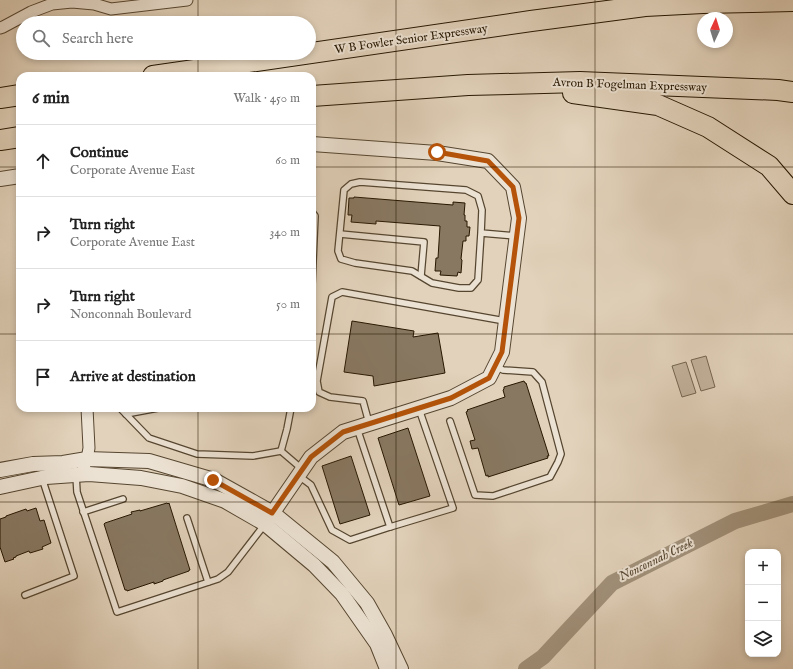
<!DOCTYPE html>
<html lang="en">
<head>
<meta charset="utf-8">
<style>
	:root { --surface:#fff; --page:#f6f6f6; --text:#222; --muted:#767676; --line:#e0e0e0 }
	body { margin:0; font-family:"IM FELL English",serif; background:var(--page); color:var(--text) }
	.controls { position:absolute; right:12px; bottom:12px; display:grid; overflow:hidden; border-radius:8px; box-shadow:0 2px 6px #0003 }
	.controls button { width:36px; height:36px; display:grid; place-items:center; padding:0; border:0; border-bottom:1px solid var(--line); background:var(--surface); color:var(--text); font:20px sans-serif }
	.compass { position:absolute; left:697px; top:12px; width:36px; height:36px; border-radius:50%; background:var(--surface); box-shadow:0 2px 6px #0003; rotate:4deg }
	.stop { position:absolute; width:12px; height:12px; margin:-9px; border:3px solid #b45309; border-radius:50%; background:#fff }
	.stop.end { background:#b45309; border-color:#fff; box-shadow:0 1px 4px #0008 }
	.list { margin:0; padding:0; list-style:none }
	h2 { display:flex; justify-content:space-between; align-items:center; height:52px; margin:0; padding:0 16px; font-size:17px }
	h2 small { font-size:13px; font-weight:400; color:var(--muted) }
	.list li { display:grid; grid-template-columns:26px 1fr auto; gap:12px; align-items:center; box-sizing:border-box; height:72px; padding:0 16px; border-top:1px solid var(--line) }
	.list b { display:block; font-size:15px; white-space:nowrap }
	.list p { margin:0; font-size:13px; white-space:nowrap; color:var(--muted) }
	.list em { font-size:13px; font-style:normal; color:var(--muted) }
	.icon { flex:none; width:22px; height:22px; fill:none; stroke:currentColor; stroke-width:2; stroke-linecap:round; stroke-linejoin:round }
	.map { position:relative; flex:none; width:793px; height:669px; overflow:hidden }
	.search { position:absolute; background:var(--surface); box-shadow:0 2px 6px #0003; left:16px; top:16px; width:300px; height:44px; display:flex; align-items:center; gap:10px; box-sizing:border-box; padding:0 14px; border-radius:22px; color:var(--muted); font-size:15px }
	.panel { position:absolute; background:var(--surface); box-shadow:0 2px 6px #0003; left:16px; top:72px; width:300px; height:340px; border-radius:12px }
	.map>svg:first-child { display:block }
</style>
</head>
<body>
<div class="map">
<svg width="793" height="669" viewBox="0 0 793 669">
	<rect width="100%" height="100%" fill="#e2d2bb"/>
	<filter id="stains"><feTurbulence type="fractalNoise" baseFrequency=".005" numOctaves="4"/><feColorMatrix values="0 0 0 0 .2 0 0 0 0 .09 0 0 0 0 .02 0 0 0 .5 -.17"/></filter>
	<radialGradient id="worn" r=".72"><stop offset=".6" stop-color="#630" stop-opacity="0"/><stop offset="1" stop-color="#630" stop-opacity=".3"/></radialGradient>
	<!-- green -->
	<g fill="#c2b29c" stroke="#74644f">
		<polygon points="706,356 715,387 701,391 691,360"/>
		<polygon points="686,362 696,393 682,397 672,366"/>
	</g>
	<g fill="none" stroke-linecap="round" stroke-linejoin="round">
		<!-- river -->
		<polyline stroke="#a2927c" stroke-width="16" points="526,669 543,657 612,583 735,521 793,504"/>
	</g>
	<!-- building -->
	<g fill="#887862" stroke="#271702">
		<polygon points="354,197 453,205 453,202 465,203 464,215 465,215 465,221 467,221 467,227 470,227 469,236 466,236 466,241 463,241 461,259 462,260 461,273 458,272 457,276 440,275 441,271 435,271 436,258 438,258 440,226 376,221 376,224 351,222 352,215 348,215 349,198 354,198"/>
		<polygon points="352,321 414,331 413,337 438,333 445,373 374,386 373,376 344,372"/>
		<polygon points="524,381 525,383 526,383 549,456 547,456 548,458 488,477 488,475 486,476 478,448 472,449 470,441 475,440 466,412 468,411 467,410 505,397 503,390 504,389 504,387"/>
		<polygon points="408,428 430,496 399,505 378,438"/>
		<polygon points="351,456 370,515 340,524 322,466"/>
		<polygon points="167,503 168,504 169,503 190,570 189,570 189,571 163,580 163,581 154,584 154,582 127,591 127,590 125,590 104,524 105,523 132,514 131,512 140,510 140,511"/>
		<polygon points="36,508 40,521 44,520 51,543 42,547 43,549 30,553 29,551 16,556 16,557 13,558 14,559 5,562 0,547 0,519 6,517 6,516 26,509 27,511"/>
	</g>
	<g fill="none" stroke-linecap="round" stroke-linejoin="round">
		<!-- service casing -->
		<g stroke="#564630" stroke-width="8">
			<g id="service">
				<polyline points="312,212 315,216 312,284"/>
				<polyline points="481,233 478,280 471,288 459,288 432,283 412,271 355,263 341,259 338,251 344,190 351,184 360,182 466,190 478,196 482,210 481,233 516,236"/>
				<polyline points="340,234 424,242 421,276"/>
				<polyline points="120,408 149,438 197,454 253,456 281,451"/>
				<polyline points="126,414 158,408"/>
				<polyline points="450,421 475,495 493,496 550,477 558,462 561,454 542,382 533,372 503,370 495,366"/>
				<polyline points="369,423 363,401 330,397 319,392 317,381 332,297 342,292 505,321"/>
				<polyline points="281,451 287,429 291,408"/>
				<polyline points="281,451 302,469"/>
				<polyline points="76,475 77,492 117,612 218,579 228,572 265,524"/>
				<polyline points="299,476 311,485 332,530 350,540 390,527 357,428"/>
				<polyline points="83,512 123,499"/>
				<polyline points="187,518 208,582"/>
				<polyline points="390,527 453,508 419,409"/>
				<polyline points="25,595 74,576 42,478"/>
			</g>
		</g>
		<!-- minor casing -->
		<g stroke="#564630" stroke-width="13">
			<g id="minor">
				<polyline points="0,28 3,27 31,12 52,4 72,2 94,4 111,9 187,0"/>
				<polyline points="81,475 87,459 89,448 87,408"/>
			</g>
		</g>
		<!-- tertiary casing -->
		<g stroke="#564630" stroke-width="16">
			<g id="tertiary">
				<polyline points="0,179 20,176"/>
				<polyline points="0,470 33,464 63,463 87,459 149,461 214,480 273,513 333,562 367,603 385,635 401,669"/>
				<polyline points="0,487 46,477 89,474 141,478 182,486 225,501 265,524 314,565 342,594 377,644 387,669"/>
				<polyline points="265,524 311,457 343,432 451,398 489,378 502,352 519,218 513,187 488,161 437,153 312,144"/>
			</g>
		</g>
		<!-- motorway casing -->
		<g stroke="#271702" stroke-width="22">
			<g id="motorway">
				<polyline points="153,76 531,21 645,6 703,3 793,1"/>
				<polyline points="573,93 658,105 708,127 769,166 793,194"/>
				<polyline points="312,96 468,85 580,82 778,90 793,92"/>
				<polyline points="0,98 20,95"/>
				<polyline points="0,140 20,137"/>
			</g>
		</g>
		<!-- service -->
		<use href="#service" stroke="#ece2d3" stroke-width="5.5"/>
		<!-- minor -->
		<use href="#minor" stroke="#ece2d3" stroke-width="11"/>
		<!-- tertiary -->
		<use href="#tertiary" stroke="#ece2d3" stroke-width="14"/>
		<!-- motorway -->
		<use href="#motorway" stroke="#e2d2bb" stroke-width="20"/>
	</g>
	<g fill="none" stroke-linecap="round" stroke-linejoin="round">
		<!-- route -->
		<polyline stroke="#b45309" stroke-width="5" points="213,480 272,513 311,457 343,432 451,398 489,378 502,352 519,218 513,187 488,161 437,152"/>
	</g>
	<!-- grid -->
	<path fill="none" stroke="#271702" stroke-width="1" stroke-opacity="0.55" d="M198 0V23M396 0V669M595 0V669M198 53V76M0 167H20M312 167H793M0 334H20M312 334H793M198 408V669M0 502H793"/>
	<g text-anchor="middle" dominant-baseline="central" stroke-width="4" stroke-linejoin="round" paint-order="stroke">
		<!-- street labels -->
		<g font-size="12" fill="#271702" stroke="#ece2d3">
			<text transform="translate(411 39) rotate(-8)">W B Fowler Senior Expressway</text>
			<text transform="translate(630 85) rotate(2)">Avron B Fogelman Expressway</text>
		</g>
		<!-- water labels -->
		<g font-size="13" font-style="italic" fill="#584833" stroke="#ece2d3">
			<text transform="translate(656 560) rotate(-26)">Nonconnah Creek</text>
		</g>
	</g>
	<rect width="100%" height="100%" filter="url(#stains)"/>
	<rect width="100%" height="100%" fill="url(#worn)"/>
</svg>
<div class="controls">
<button>+</button>
<button>−</button>
<button><svg class="icon" aria-label="layers" viewBox="0 0 24 24"><path d="M12 4l9 5-9 5-9-5zM3 14l9 5 9-5"/></svg></button>
</div>
<svg class="compass" viewBox="-18 -18 36 36"><path d="M0-13l5 13h-10z" fill="#e53935"/><path d="M0 13l5-13h-10z" fill="#767676"/></svg>
<div class="stop" style="left:437px;top:152px"></div>
<div class="stop end" style="left:213px;top:480px"></div>
<div class="search"><svg class="icon" aria-label="search" viewBox="0 0 24 24"><circle cx="10" cy="10" r="6"/><path d="M15 15l6 6"/></svg>Search here</div>
<section class="panel">
<h2>6 min<small>Walk · 450 m</small></h2>
<ul class="list">
<li><svg class="icon" aria-label="ahead" viewBox="0 0 24 24"><path d="M12 20V5M6 11l6-6 6 6"/></svg><div><b>Continue</b><p>Corporate Avenue East</p></div><em>60 m</em></li>
<li><svg class="icon" aria-label="right" viewBox="0 0 24 24"><path d="M7 20v-9h11M14 6l5 5-5 5"/></svg><div><b>Turn right</b><p>Corporate Avenue East</p></div><em>340 m</em></li>
<li><svg class="icon" aria-label="right" viewBox="0 0 24 24"><path d="M7 20v-9h11M14 6l5 5-5 5"/></svg><div><b>Turn right</b><p>Nonconnah Boulevard</p></div><em>50 m</em></li>
<li><svg class="icon" aria-label="arrive" viewBox="0 0 24 24"><path d="M6 21V4h12l-3 4 3 4H6"/></svg><div><b>Arrive at destination</b></div></li>
</ul>
</section>
</div>
</body>
</html>
